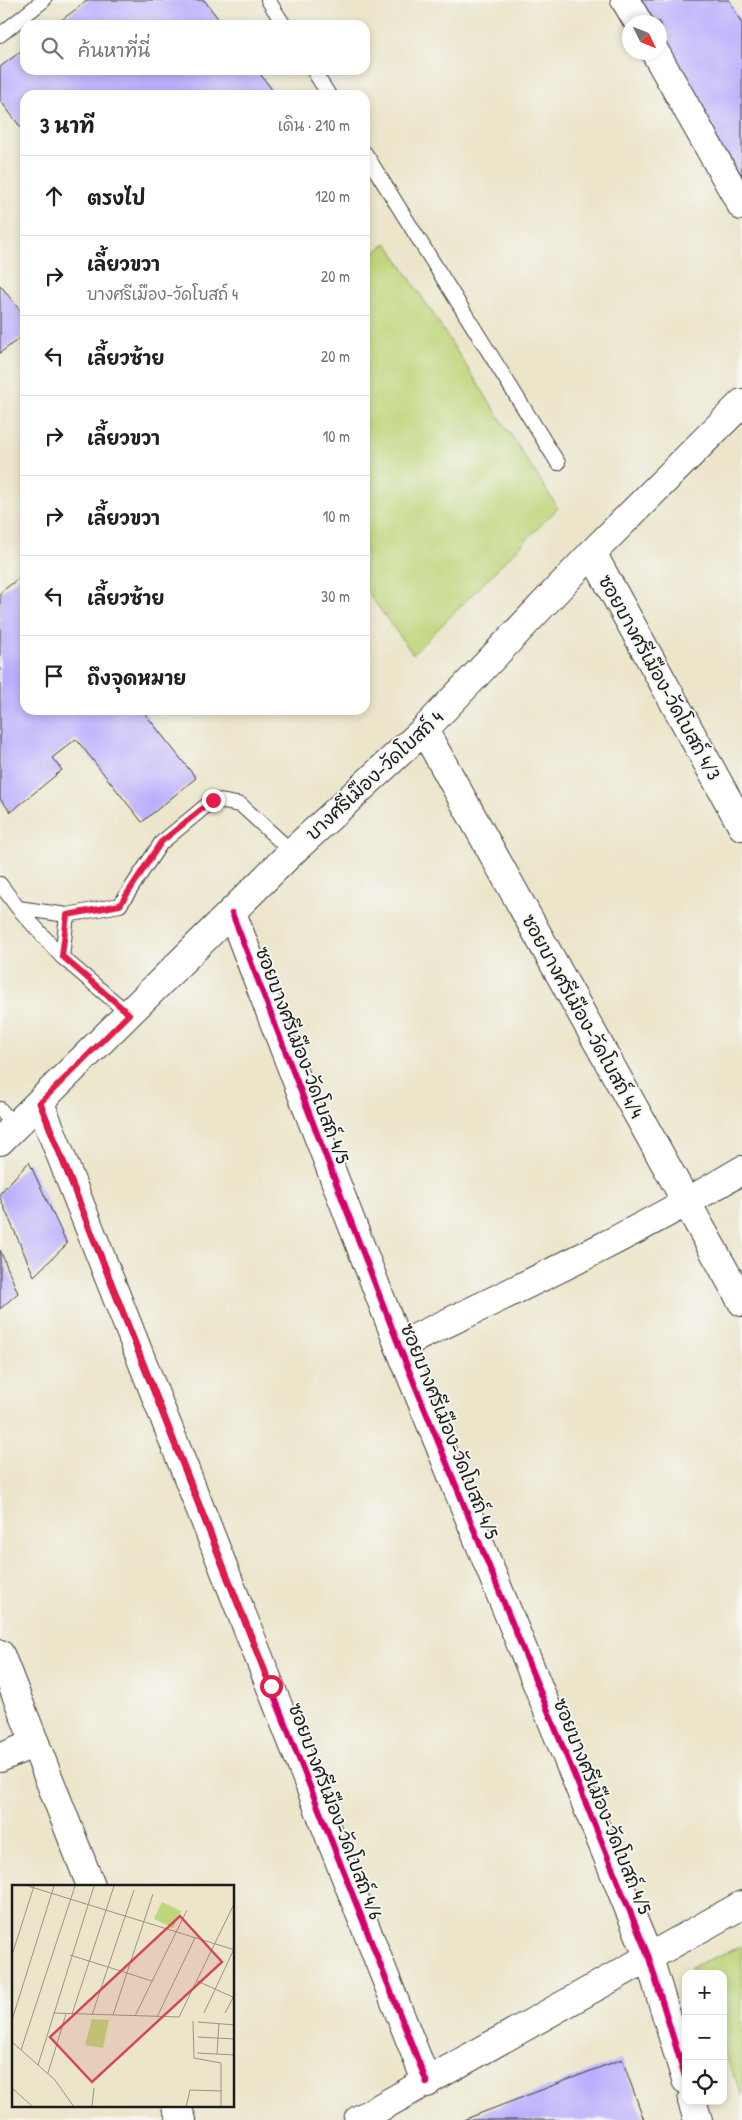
<!DOCTYPE html>
<html lang="th">
<head>
<meta charset="utf-8">
<style>
	:root { --surface:#fff; --page:#f2f2f2; --text:#202124; --muted:#757577; --line:#e0e0e0 }
	body { margin:0; font-family:"Patrick Hand","Playpen Sans Thai",sans-serif; background:var(--page); color:var(--text) }
	.controls { position:absolute; right:15px; bottom:15px; display:grid; overflow:hidden; border-radius:10px; box-shadow:0 2px 8px #0003 }
	.controls button { width:45px; height:45px; display:grid; place-items:center; padding:0; border:0; border-bottom:1px solid var(--line); background:var(--surface); color:var(--text); font:25px sans-serif }
	.compass { position:absolute; left:622px; top:15px; width:45px; height:45px; border-radius:50%; background:var(--surface); box-shadow:0 2px 8px #0003; rotate:133deg }
	.stop { position:absolute; width:15px; height:15px; margin:-11px; border:4px solid #e11d48; border-radius:50%; background:#fff }
	.stop.end { background:#e11d48; border-color:#fff; box-shadow:0 1px 5px #0008 }
	.list { margin:0; padding:0; list-style:none }
	h2 { display:flex; justify-content:space-between; align-items:center; height:65px; margin:0; padding:0 20px; font-size:21px }
	h2 small { font-size:16px; font-weight:400; color:var(--muted) }
	.list li { display:grid; grid-template-columns:32px 1fr auto; gap:15px; align-items:center; box-sizing:border-box; height:80px; padding:0 20px; border-top:1px solid var(--line) }
	.list b { display:block; font-size:19px; white-space:nowrap }
	.list p { margin:0; font-size:16px; white-space:nowrap; color:var(--muted) }
	.list em { font-size:16px; font-style:normal; color:var(--muted) }
	.icon { flex:none; width:28px; height:28px; fill:none; stroke:currentColor; stroke-width:2; stroke-linecap:round; stroke-linejoin:round }
	.map { position:relative; flex:none; width:742px; height:2120px; overflow:hidden }
	.search { position:absolute; background:var(--surface); box-shadow:0 2px 8px #0003; left:20px; top:20px; width:350px; height:55px; display:flex; align-items:center; gap:12px; box-sizing:border-box; padding:0 18px; border-radius:15px; color:var(--muted); font-size:19px }
	.panel { position:absolute; background:var(--surface); box-shadow:0 2px 8px #0003; left:20px; top:90px; width:350px; height:625px; border-radius:15px }
	.map>svg:first-child { display:block }
</style>
</head>
<body>
<div class="map">
<svg width="742" height="2120" viewBox="0 0 742 2120">
	<rect width="100%" height="100%" fill="#f6f6f2"/>
	<filter id="ink" filterUnits="userSpaceOnUse"><feTurbulence type="fractalNoise" baseFrequency=".02" numOctaves="2"/><feDisplacementMap in="SourceGraphic" scale="10" xChannelSelector="R" yChannelSelector="G"/><feConvolveMatrix kernelMatrix="1 2 1 2 8 2 1 2 1" color-interpolation-filters="sRGB"/></filter>
	<filter id="wash" filterUnits="userSpaceOnUse"><feTurbulence type="fractalNoise" baseFrequency=".0096" numOctaves="4" result="noise"/><feDisplacementMap in="SourceGraphic" scale="20" xChannelSelector="R" yChannelSelector="G"/><feGaussianBlur stdDeviation="1.12" result="paint"/><feColorMatrix in="noise" values="0 0 0 0 0 0 0 0 0 0 0 0 0 0 0 0 0 1.4 0 .05"/><feComposite in="paint" operator="in"/></filter>
	<g filter="url(#wash)">
		<rect width="100%" height="100%" fill="#ece5ca"/>
		<!-- green -->
		<g fill="#bfd67b" stroke="#6e794c">
			<polygon points="387,243 558,508 413,654 365,589 365,260"/>
			<polygon points="742,1946 742,2096 723,2049 723,1974 693,1974 691,1967"/>
		</g>
		<g id="blocks">
			<!-- building -->
			<g fill="#bbaffd">
				<polygon points="88,0 204,0 223,25 55,25"/>
				<polygon points="632,0 729,0 742,24 742,201 660,50 660,22 644,22"/>
				<polygon points="25,48 25,70 257,70 276,95 25,95 25,133 0,100 0,67"/>
				<polygon points="0,285 25,317 25,334 0,353"/>
				<polygon points="25,573 25,710 142,710 196,778 142,822 76,739 52,758 62,770 11,812 0,799 0,593"/>
				<polygon points="29,1162 67,1244 34,1276 0,1198 0,1193"/>
				<polygon points="0,1250 18,1293 0,1309"/>
				<polygon points="622,2059 644,2120 463,2120"/>
			</g>
		</g>
	</g>
	<g filter="url(#ink)">
		<use href="#blocks" fill-opacity="0" stroke="#3b3a36" stroke-width="1"/>
		<g fill="none" stroke-linecap="round" stroke-linejoin="round">
			<!-- service casing -->
			<g stroke="#3b3a36" stroke-width="16">
				<g id="service">
					<polyline points="268,0 284,25"/>
					<polyline points="0,35 44,0"/>
					<polyline points="313,70 329,95"/>
					<polyline points="365,153 558,463"/>
					<polyline points="0,884 18,908 67,915 120,905 161,843 213,800 241,805 292,852"/>
					<polyline points="18,908 62,957"/>
					<polyline points="67,915 62,957 129,1014"/>
					<polyline points="0,1109 15,1127"/>
				</g>
			</g>
			<!-- minor casing -->
			<g stroke="#3b3a36" stroke-width="30">
				<g id="minor">
					<polyline points="625,0 638,22"/>
					<polyline points="655,52 742,206"/>
					<polyline points="592,553 742,826"/>
					<polyline points="424,730 742,1302"/>
					<polyline points="232,913 399,1346 649,1958 686,2080"/>
					<polyline points="40,1103 427,2083"/>
					<polyline points="0,1141 292,852 424,730 592,553 742,403"/>
					<path d="M399 1346C515 1290 632 1236 742 1170"/>
					<polyline points="0,1654 91,1886"/>
					<polyline points="0,1758 35,1743"/>
					<polyline points="692,2101 698,2120"/>
					<polyline points="176,2106 182,2120"/>
					<polyline points="358,2120 742,1905"/>
				</g>
			</g>
			<!-- service -->
			<use href="#service" stroke="#fff" stroke-width="14"/>
			<!-- minor -->
			<use href="#minor" stroke="#fff" stroke-width="28"/>
			<!-- cycleway casing -->
			<g stroke="#f6f6f2" stroke-width="9">
				<g id="cycleway">
					<polyline points="232,913 399,1346 649,1958 686,2080"/>
					<polyline points="40,1103 427,2083"/>
				</g>
			</g>
			<!-- cycleway -->
			<use href="#cycleway" stroke="#d6006c" stroke-width="6"/>
		</g>
	</g>
	<g fill="none" stroke-linecap="round" stroke-linejoin="round" filter="url(#ink)">
		<!-- route -->
		<polyline stroke="#e11d48" stroke-width="6" points="213,800 161,842 120,905 67,915 62,956 129,1014 40,1103 271,1686"/>
	</g>
	<g text-anchor="middle" dominant-baseline="central" stroke-width="4" stroke-linejoin="round" paint-order="stroke">
		<!-- street labels -->
		<g font-size="19" fill="#1c1c1c" stroke="#f6f6f2">
			<text transform="translate(660 677) rotate(61)">ซอยบางศรีเมือง-วัดโบสถ์ 4/3</text>
			<text transform="translate(374 775) rotate(-43)">บางศรีเมือง-วัดโบสถ์ 4</text>
			<text transform="translate(583 1016) rotate(61)">ซอยบางศรีเมือง-วัดโบสถ์ 4/4</text>
			<text transform="translate(303 1055) rotate(69)">ซอยบางศรีเมือง-วัดโบสถ์ 4/5</text>
			<text transform="translate(450 1431) rotate(68)">ซอยบางศรีเมือง-วัดโบสถ์ 4/5</text>
			<text transform="translate(603 1806) rotate(68)">ซอยบางศรีเมือง-วัดโบสถ์ 4/5</text>
			<text transform="translate(336 1811) rotate(69)">ซอยบางศรีเมือง-วัดโบสถ์ 4/6</text>
		</g>
	</g>
	<!-- overview -->
	<g transform="translate(12 1885)">
		<rect width="222" height="222" fill="#ece5ca"/>
		<path d="M150 17 169 26 161 43 142 34ZM80 134 97 135 91 163 73 160Z" fill="#bfd67b"/>
		<path fill="none" stroke="#999584" stroke-width="1" d="M16 1 223 65M0 70 22 1M58 70 140 96M185 96 223 113M41 128 167 132 223 17M192 128 222 64M213 128 223 109M60 129 102 1M80 130 122 5M101 130 141 9M123 131 175 25M145 132 183 53M0 135 42 1M181 136 182 173 209 178V222M186 137 223 140M186 152 223 154M0 157 43 195 62 222M9 165 63 1M185 168 223 170M205 169 207 138M26 180 82 1M36 188 54 129M0 203 21 222M80 222 82 203M174 222 178 205 210 206"/>
		<path fill="#d1495b" fill-opacity="0.15" stroke="#d1495b" stroke-width="2.5" d="M168 31 210 77 80 197 38 152Z"/>
		<rect width="222" height="222" fill="none" stroke="#1c1c1c" stroke-width="2.5"/>
	</g>
</svg>
<div class="controls">
<button>+</button>
<button>−</button>
<button><svg class="icon" aria-label="locate" viewBox="0 0 24 24"><circle cx="12" cy="12" r="6"/><path d="M12 2v4M12 18v4M2 12h4M18 12h4"/></svg></button>
</div>
<svg class="compass" viewBox="-18 -18 36 36"><path d="M0-13l5 13h-10z" fill="#e53935"/><path d="M0 13l5-13h-10z" fill="#757577"/></svg>
<div class="stop" style="left:271px;top:1686px"></div>
<div class="stop end" style="left:213px;top:800px"></div>
<div class="search"><svg class="icon" aria-label="search" viewBox="0 0 24 24"><circle cx="10" cy="10" r="6"/><path d="M15 15l6 6"/></svg>ค้นหาที่นี่</div>
<section class="panel">
<h2>3 นาที<small>เดิน · 210 m</small></h2>
<ul class="list">
<li><svg class="icon" aria-label="ahead" viewBox="0 0 24 24"><path d="M12 20V5M6 11l6-6 6 6"/></svg><div><b>ตรงไป</b></div><em>120 m</em></li>
<li><svg class="icon" aria-label="right" viewBox="0 0 24 24"><path d="M7 20v-9h11M14 6l5 5-5 5"/></svg><div><b>เลี้ยวขวา</b><p>บางศรีเมือง-วัดโบสถ์ 4</p></div><em>20 m</em></li>
<li><svg class="icon" aria-label="left" viewBox="0 0 24 24"><path d="M17 20v-9H6M10 6l-5 5 5 5"/></svg><div><b>เลี้ยวซ้าย</b></div><em>20 m</em></li>
<li><svg class="icon" aria-label="right" viewBox="0 0 24 24"><path d="M7 20v-9h11M14 6l5 5-5 5"/></svg><div><b>เลี้ยวขวา</b></div><em>10 m</em></li>
<li><svg class="icon" aria-label="right" viewBox="0 0 24 24"><path d="M7 20v-9h11M14 6l5 5-5 5"/></svg><div><b>เลี้ยวขวา</b></div><em>10 m</em></li>
<li><svg class="icon" aria-label="left" viewBox="0 0 24 24"><path d="M17 20v-9H6M10 6l-5 5 5 5"/></svg><div><b>เลี้ยวซ้าย</b></div><em>30 m</em></li>
<li><svg class="icon" aria-label="arrive" viewBox="0 0 24 24"><path d="M6 21V4h12l-3 4 3 4H6"/></svg><div><b>ถึงจุดหมาย</b></div></li>
</ul>
</section>
</div>
</body>
</html>
